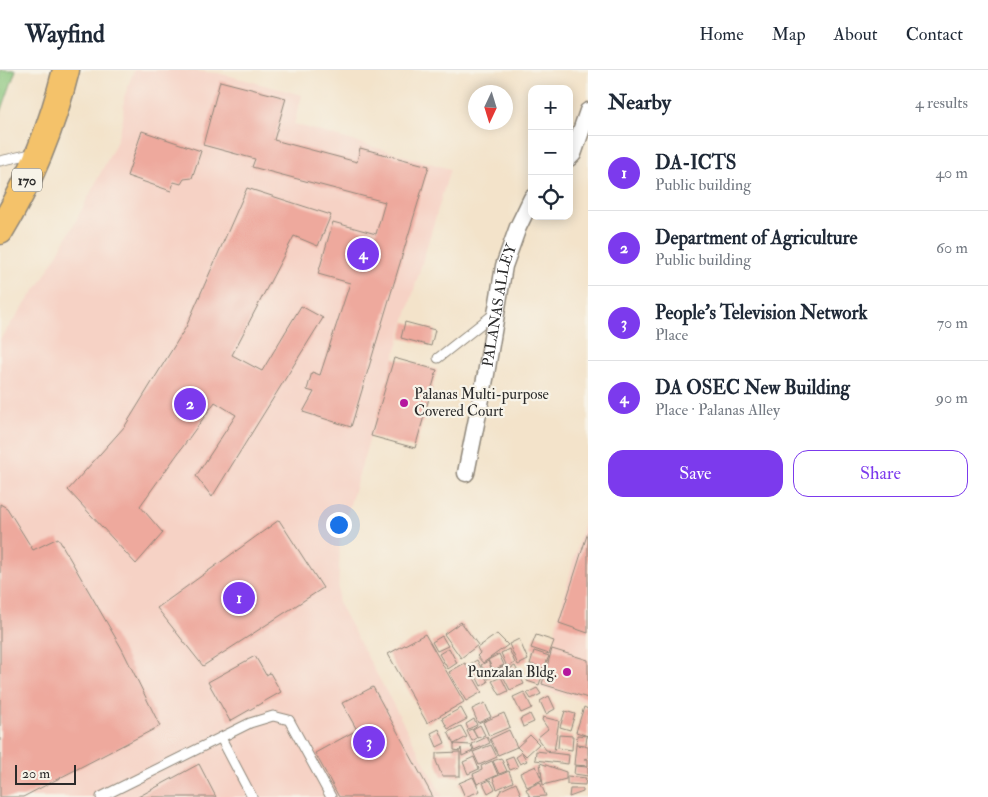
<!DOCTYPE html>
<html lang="en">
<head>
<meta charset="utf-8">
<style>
	:root { --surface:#fff; --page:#f2f2f3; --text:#1f2937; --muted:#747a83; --line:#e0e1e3; --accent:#7c3aed }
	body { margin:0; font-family:"IM FELL Double Pica",serif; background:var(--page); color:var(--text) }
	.controls { position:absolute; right:15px; top:15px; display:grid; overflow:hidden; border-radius:10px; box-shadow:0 2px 12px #0003 }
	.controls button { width:45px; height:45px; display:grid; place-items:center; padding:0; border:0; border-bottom:1px solid var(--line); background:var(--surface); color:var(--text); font:25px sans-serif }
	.compass { position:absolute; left:468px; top:15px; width:45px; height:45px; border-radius:50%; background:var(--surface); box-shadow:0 2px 12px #0003; rotate:184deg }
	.scale { position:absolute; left:15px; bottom:12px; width:61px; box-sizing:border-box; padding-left:5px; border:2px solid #2b2b2b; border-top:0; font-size:14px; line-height:18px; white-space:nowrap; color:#2b2b2b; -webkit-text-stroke:4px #f7f3e8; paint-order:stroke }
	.you { position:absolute; left:338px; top:454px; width:18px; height:18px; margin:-12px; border:4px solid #fff; border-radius:50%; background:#1a73e8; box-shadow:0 0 0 8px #1a73e833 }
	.badge { display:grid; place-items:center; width:32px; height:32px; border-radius:50%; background:var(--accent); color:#fff; font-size:16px; font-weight:700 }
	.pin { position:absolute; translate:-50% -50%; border:2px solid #fff; box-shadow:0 1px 5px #0006 }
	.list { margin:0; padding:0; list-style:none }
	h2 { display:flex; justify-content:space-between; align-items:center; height:65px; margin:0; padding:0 20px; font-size:21px }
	h2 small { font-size:16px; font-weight:400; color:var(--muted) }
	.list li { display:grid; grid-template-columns:32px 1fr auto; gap:15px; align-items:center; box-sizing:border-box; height:75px; padding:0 20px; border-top:1px solid var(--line) }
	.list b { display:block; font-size:19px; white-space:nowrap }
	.list p { margin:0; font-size:16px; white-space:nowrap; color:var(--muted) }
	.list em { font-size:16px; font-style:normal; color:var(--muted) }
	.actions { display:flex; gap:10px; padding:15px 20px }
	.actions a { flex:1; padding:11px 0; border:1px solid var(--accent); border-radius:15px; text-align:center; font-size:18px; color:var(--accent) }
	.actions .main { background:var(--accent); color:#fff }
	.icon { flex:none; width:28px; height:28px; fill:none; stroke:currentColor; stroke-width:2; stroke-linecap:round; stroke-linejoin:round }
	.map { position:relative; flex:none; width:588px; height:727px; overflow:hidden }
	header { display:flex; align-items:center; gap:30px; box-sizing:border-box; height:70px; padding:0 25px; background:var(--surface); border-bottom:1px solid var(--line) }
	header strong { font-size:24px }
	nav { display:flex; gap:28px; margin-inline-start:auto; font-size:18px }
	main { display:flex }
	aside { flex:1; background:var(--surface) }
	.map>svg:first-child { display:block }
</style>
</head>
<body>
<header>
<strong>Wayfind</strong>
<nav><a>Home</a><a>Map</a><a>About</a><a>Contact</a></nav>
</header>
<main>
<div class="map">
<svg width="588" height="727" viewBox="0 0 588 727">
	<rect width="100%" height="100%" fill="#f7f3e8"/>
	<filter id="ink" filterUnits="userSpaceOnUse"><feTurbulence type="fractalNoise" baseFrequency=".02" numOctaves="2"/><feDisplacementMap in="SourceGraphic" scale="10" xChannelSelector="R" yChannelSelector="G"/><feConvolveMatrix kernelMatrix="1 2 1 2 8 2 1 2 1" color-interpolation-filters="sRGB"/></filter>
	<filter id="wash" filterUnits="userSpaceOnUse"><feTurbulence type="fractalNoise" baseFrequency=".0096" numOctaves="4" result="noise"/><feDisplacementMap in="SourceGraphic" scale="20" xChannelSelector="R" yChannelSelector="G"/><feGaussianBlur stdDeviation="1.12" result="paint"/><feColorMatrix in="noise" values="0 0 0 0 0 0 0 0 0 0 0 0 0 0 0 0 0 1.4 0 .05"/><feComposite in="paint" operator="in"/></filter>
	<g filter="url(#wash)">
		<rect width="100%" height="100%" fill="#f3e3ca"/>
		<!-- built -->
		<g fill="#f6d2c5">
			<polygon points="134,0 182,0 218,3 302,25 294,54 450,99 340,468 338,532 443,727 0,727 0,269 41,212 75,153 115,75 123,50 124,27"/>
			<polygon points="588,438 588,633 540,618 555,568 556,555"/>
		</g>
		<!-- green -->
		<polygon fill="#88c57c" stroke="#5a7854" points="0,0 16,0 0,45"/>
		<g id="blocks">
			<!-- building -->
			<g fill="#eea99d">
				<polygon points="220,11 286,28 274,70 357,92 360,78 429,96 351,357 303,342 314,322 307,320 312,302 320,305 350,213 318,204 333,152 376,164 385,132 252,97 255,89 203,75"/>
				<polygon points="142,61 201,81 192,108 184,109 181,114 174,112 171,121 127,106"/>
				<polygon points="247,118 331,145 318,176 294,166 232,285 262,301 301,236 323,248 212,427 196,406 236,345 215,332 140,436 163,463 136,494 68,420 125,356 186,257"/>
				<polygon points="405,252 435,260 431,276 401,268"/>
				<polygon points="394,288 437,300 415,378 371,366"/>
				<polygon points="0,434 7,438 33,480 58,468 122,579 160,656 23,727 0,727"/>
				<polygon points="279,450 323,518 203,596 157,538"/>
				<polygon points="588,462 588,563 559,553"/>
				<polygon points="461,552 478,575 461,588 444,564"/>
				<polygon points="425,564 464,632 427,653 388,584"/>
				<polygon points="497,564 508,575 483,593 477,586 480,583 477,578"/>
				<polygon points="536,565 554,571 549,584 531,578"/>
				<polygon points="442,566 448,576 437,581 432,572"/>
				<polygon points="519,569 528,590 518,595 509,574"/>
				<polygon points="449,578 457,593 448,599 439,584"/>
				<polygon points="509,579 515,593 507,597 501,583"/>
				<polygon points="552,579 588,590 588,628 542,614"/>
				<polygon points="534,581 549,586 544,598 530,594"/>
				<polygon points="499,584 504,595 493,600 488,590"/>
				<polygon points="255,586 266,605 270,603 281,622 230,651 208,612"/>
				<polygon points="477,590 488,612 481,616 470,594"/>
				<polygon points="488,591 495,606 488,609 481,595"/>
				<polygon points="465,593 482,622 466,631 449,602"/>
				<polygon points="504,596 507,600 515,596 524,614 510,620 501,602 495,605 493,601"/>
				<polygon points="531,599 543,603 539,615 527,611"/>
				<polygon points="501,607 508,621 500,625 492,611"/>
				<polygon points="373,617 433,727 339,727 315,683 357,660 342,633"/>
				<polygon points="537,618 541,624 531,629 527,623"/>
				<polygon points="524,622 532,638 521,643 513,627"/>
				<polygon points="549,626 555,639 546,644 540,631"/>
				<polygon points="485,633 491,647 478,653 472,639"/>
				<polygon points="584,637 588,639 588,666 576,662"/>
				<polygon points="461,638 467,649 448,659 442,648"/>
				<polygon points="565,641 575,644 570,660 560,657"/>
				<polygon points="504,643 510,657 489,666 483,652"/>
				<polygon points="530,644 534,652 523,657 520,649"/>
				<polygon points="543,647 559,651 554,681 546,680 537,668 548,659 542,650"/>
				<polygon points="474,649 477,655 468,659 466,654"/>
				<polygon points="480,655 485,665 478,668 473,659"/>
				<polygon points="461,656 467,667 454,674 448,662"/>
				<polygon points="439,659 445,673 437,677 431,663"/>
				<polygon points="472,659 477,668 472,671 467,661"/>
				<polygon points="509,660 517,677 530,665 539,674 526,686 517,677 498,685 490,669"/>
				<polygon points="559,665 573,666 572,680 558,678"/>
				<polygon points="577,665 587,666 586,675 576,674"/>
				<polygon points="487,667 490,673 474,680 472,674"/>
				<polygon points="454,674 471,675 473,681 462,686 461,678 460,681 454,680"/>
				<polygon points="491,675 497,687 479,695 473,682"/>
				<polygon points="576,675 588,677 588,688 584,689 588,689 588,696 574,695"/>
				<polygon points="536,681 569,685 568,694 535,690"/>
				<polygon points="460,682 460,706 442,706 436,691 436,683"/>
				<polygon points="522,683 527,691 520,694 516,687"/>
				<polygon points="513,686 518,697 510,700 505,689"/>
				<polygon points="474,687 479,699 468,704 463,692"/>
				<polygon points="501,688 507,701 499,704 493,691"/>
				<polygon points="492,691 498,705 477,714 473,704 482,700 481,696"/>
				<polygon points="540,693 566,702 566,709 543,715"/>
				<polygon points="199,694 216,727 138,727"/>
				<polygon points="536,696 542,710 527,717 520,703"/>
				<polygon points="575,696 588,697 588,706 574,704"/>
				<polygon points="509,701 513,712 497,719 493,708"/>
				<polygon points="567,706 586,708 585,715 567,714"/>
				<polygon points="473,707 480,721 465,727 459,713"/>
				<polygon points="490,710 495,719 488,723 483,713"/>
				<polygon points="540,712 546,726 530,727 526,719"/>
				<polygon points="516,713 522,727 497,727 501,720"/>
				<polygon points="570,719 583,719 583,722 569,727"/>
			</g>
		</g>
	</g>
	<g filter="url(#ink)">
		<use href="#blocks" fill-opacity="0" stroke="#8f877a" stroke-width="1"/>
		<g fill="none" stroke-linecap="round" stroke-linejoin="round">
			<!-- lane casing -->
			<g stroke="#8f877a" stroke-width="11">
				<g id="lane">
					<polyline points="0,91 35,83"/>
					<polyline points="438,288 495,243"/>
					<polyline points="221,668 252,727"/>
					<polyline points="101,727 250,653 273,646 289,650 331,727"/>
				</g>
			</g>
			<!-- street casing -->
			<g stroke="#8f877a" stroke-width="19">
				<g id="street">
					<polyline points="569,88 573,84 588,41"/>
					<path id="s1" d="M466 403 486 304 504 196 518 157 532 128"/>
				</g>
			</g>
			<!-- primary casing -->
			<g stroke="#8f877a" stroke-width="29">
				<path id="primary" d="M0 161C31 110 52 57 66 0"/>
			</g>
			<!-- lane -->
			<use href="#lane" stroke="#fff" stroke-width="9"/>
			<!-- street -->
			<use href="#street" stroke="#fff" stroke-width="16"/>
			<!-- primary -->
			<use href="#primary" stroke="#f4c26a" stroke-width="26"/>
		</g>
	</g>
	<!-- markers -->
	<g fill="#b5179e" stroke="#f7f3e8" stroke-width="2">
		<circle cx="404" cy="333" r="5"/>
		<circle cx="567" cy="602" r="5"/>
	</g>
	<g text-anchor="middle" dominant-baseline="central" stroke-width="4.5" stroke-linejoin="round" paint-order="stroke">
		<!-- shield labels -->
		<rect fill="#f7f3e8" stroke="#686764" stroke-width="1" x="12" y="98.5" width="30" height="23" rx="4"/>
		<g font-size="14" font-weight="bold" fill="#2b2b2b">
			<text x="27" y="110">170</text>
		</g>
		<!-- street labels -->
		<g font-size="15" fill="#2b2b2b" stroke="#f7f3e8">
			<text stroke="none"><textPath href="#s1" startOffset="171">PALANAS ALLEY</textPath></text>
		</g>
		<!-- poi labels -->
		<g font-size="15" fill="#2b2b2b" stroke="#f7f3e8" text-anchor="start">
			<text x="414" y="324">Palanas Multi-purpose<tspan x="414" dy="17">Covered Court</tspan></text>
			<text x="557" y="602" text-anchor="end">Punzalan Bldg.</text>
		</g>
	</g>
</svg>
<div class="controls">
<button>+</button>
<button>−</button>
<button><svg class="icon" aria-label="locate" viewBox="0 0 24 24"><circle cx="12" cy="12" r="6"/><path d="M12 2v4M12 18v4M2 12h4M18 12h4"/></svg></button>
</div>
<svg class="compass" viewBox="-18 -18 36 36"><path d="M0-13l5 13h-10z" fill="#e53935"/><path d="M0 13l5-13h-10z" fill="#747a83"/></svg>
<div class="scale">20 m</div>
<div class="you"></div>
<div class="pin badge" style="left:239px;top:528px">1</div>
<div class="pin badge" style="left:190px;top:334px">2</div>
<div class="pin badge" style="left:369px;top:672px">3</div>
<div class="pin badge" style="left:363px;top:184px">4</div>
</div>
<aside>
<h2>Nearby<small>4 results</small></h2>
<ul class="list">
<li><span class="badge">1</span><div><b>DA-ICTS</b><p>Public building</p></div><em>40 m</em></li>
<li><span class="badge">2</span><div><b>Department of Agriculture</b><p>Public building</p></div><em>60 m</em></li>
<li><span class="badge">3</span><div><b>People's Television Network</b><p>Place</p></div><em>70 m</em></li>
<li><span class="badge">4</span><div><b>DA OSEC New Building</b><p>Place · Palanas Alley</p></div><em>90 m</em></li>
</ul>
<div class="actions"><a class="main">Save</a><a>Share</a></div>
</aside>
</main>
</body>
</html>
